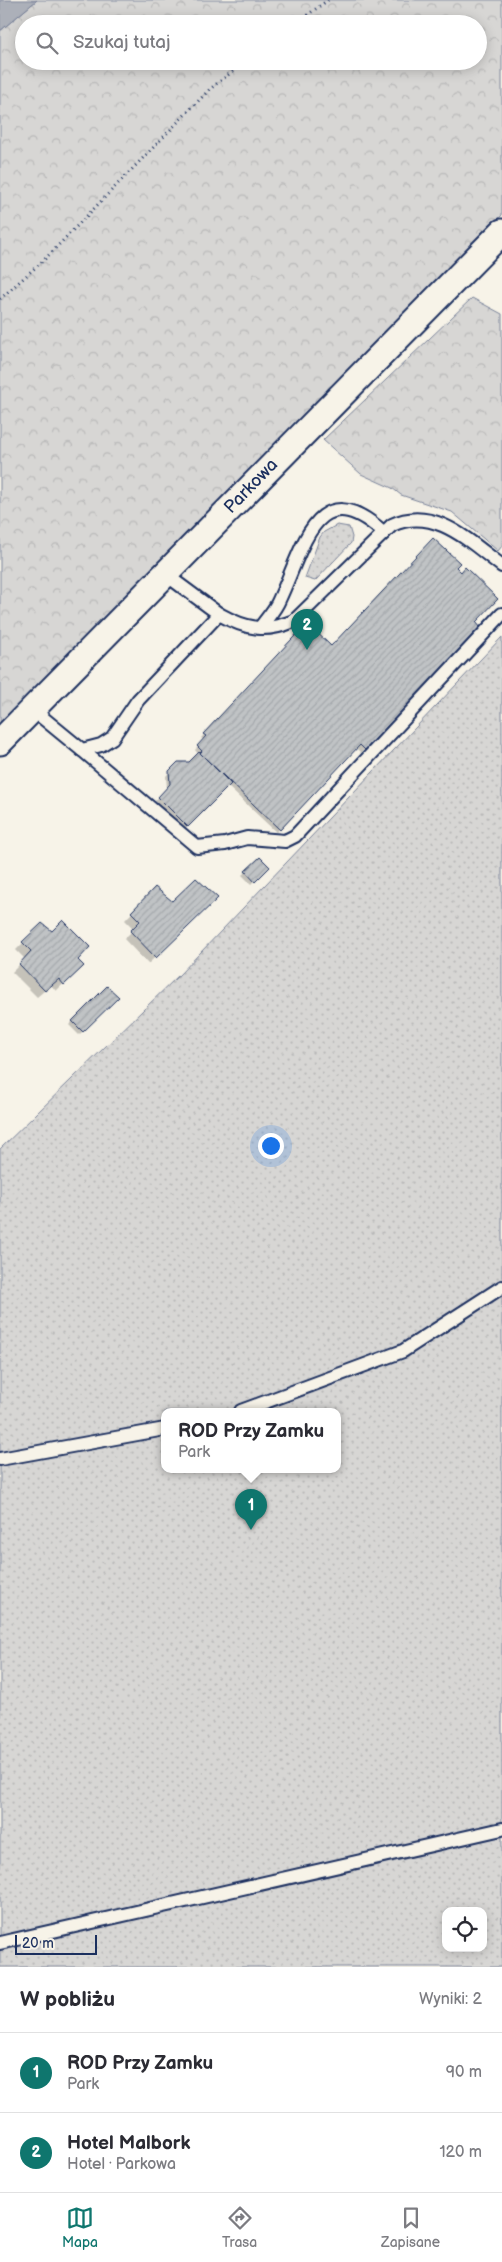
<!DOCTYPE html>
<html lang="pl">
<head>
<meta charset="utf-8">
<style>
	:root { --surface:#fff; --page:#f2f2f3; --text:#2b2b33; --muted:#7c7c81; --line:#e1e1e2; --accent:#0f766e }
	body { margin:0; font-family:"Balsamiq Sans",sans-serif; background:var(--page); color:var(--text) }
	.controls { position:absolute; right:15px; bottom:15px; display:grid; overflow:hidden; border-radius:10px; box-shadow:0 2px 12px #0003 }
	.controls button { width:45px; height:45px; display:grid; place-items:center; padding:0; border:0; border-bottom:1px solid var(--line); background:var(--surface); color:var(--text); font:25px sans-serif }
	.scale { position:absolute; left:15px; bottom:12px; width:82px; box-sizing:border-box; padding-left:5px; border:2px solid #1b2f5e; border-top:0; font-size:14px; line-height:18px; white-space:nowrap; color:#1b2f5e; -webkit-text-stroke:4px #f7f3e8; paint-order:stroke }
	.you { position:absolute; left:270px; top:1145px; width:18px; height:18px; margin:-12px; border:4px solid #fff; border-radius:50%; background:#1a73e8; box-shadow:0 0 0 8px #1a73e833 }
	.badge { display:grid; place-items:center; width:32px; height:32px; border-radius:50%; background:var(--accent); color:#fff; font-size:16px; font-weight:700 }
	.pin { position:absolute; translate:-50% -41px; filter:drop-shadow(0 1px 2px #0008) }
	.pin::after { content:''; position:absolute; top:26px; width:18px; height:15px; background:inherit; clip-path:polygon(0 0,100% 0,50% 100%) }
	.popup { position:absolute; left:161px; top:1408px; width:180px; height:65px; box-sizing:border-box; display:grid; place-content:center; border-radius:10px; background:var(--surface); filter:drop-shadow(0 1px 4px #0005); font-size:16px; white-space:nowrap; color:var(--muted) }
	.popup b { font-size:19px; color:var(--text) }
	.popup::after { content:''; position:absolute; left:50%; top:100%; margin-left:-10px; border:10px solid transparent; border-top-color:var(--surface) }
	.list { margin:0; padding:0; list-style:none }
	h2 { display:flex; justify-content:space-between; align-items:center; height:65px; margin:0; padding:0 20px; font-size:21px }
	h2 small { font-size:16px; font-weight:400; color:var(--muted) }
	.list li { display:grid; grid-template-columns:32px 1fr auto; gap:15px; align-items:center; box-sizing:border-box; height:80px; padding:0 20px; border-top:1px solid var(--line) }
	.list b { display:block; font-size:19px; white-space:nowrap }
	.list p { margin:0; font-size:16px; white-space:nowrap; color:var(--muted) }
	.list em { font-size:16px; font-style:normal; color:var(--muted) }
	.icon { flex:none; width:28px; height:28px; fill:none; stroke:currentColor; stroke-width:2; stroke-linecap:round; stroke-linejoin:round }
	.map { position:relative; flex:none; width:502px; height:1967px; overflow:hidden }
	.search { position:absolute; background:var(--surface); box-shadow:0 2px 12px #0003; left:15px; right:15px; top:15px; height:55px; display:flex; align-items:center; gap:12px; box-sizing:border-box; padding:0 18px; border-radius:28px; color:var(--muted); font-size:19px }
	.sheet { height:225px; background:var(--surface) }
	nav { display:flex; justify-content:space-around; align-items:center; box-sizing:border-box; height:70px; border-top:1px solid var(--line); background:var(--surface); font-size:14px; color:var(--muted) }
	nav a { display:grid; justify-items:center; gap:2px }
	nav .on { color:var(--accent) }
	.map>svg:first-child { display:block }
</style>
</head>
<body>
<div class="map">
<svg width="502" height="1967" viewBox="0 0 502 1967">
	<defs>
		<pattern id="grass-dots" width="8" height="8" patternUnits="userSpaceOnUse" patternTransform="scale(1.25)"><rect width="8" height="8" fill="#d7d6d4"/><path d="M2 2h.1M6 6h.1" fill="none" stroke="#b8b8b8" stroke-width="1.8" stroke-linecap="round"/></pattern>
		<pattern id="forest-crowns" width="20" height="18" patternUnits="userSpaceOnUse" patternTransform="scale(1.25)"><rect width="20" height="18" fill="#d7d6d4"/><path d="M2 6a3 3 0 1 1 6 0M12 15a3 3 0 1 1 6 0" fill="none" stroke="#b8b8b8"/></pattern>
		<pattern id="building-hatch" width="6" height="6" patternUnits="userSpaceOnUse" patternTransform="scale(1.25)"><rect width="6" height="6" fill="#c0c3c5"/><path d="M-1 1l2-2M0 6l6-6M5 7l2-2" fill="none" stroke="#a4a8ac"/></pattern>
	</defs>
	<rect width="100%" height="100%" fill="#f7f3e8"/>
	<filter id="ink" filterUnits="userSpaceOnUse"><feTurbulence type="fractalNoise" baseFrequency=".02" numOctaves="2"/><feDisplacementMap in="SourceGraphic" scale="10" xChannelSelector="R" yChannelSelector="G"/><feConvolveMatrix kernelMatrix="1 2 1 2 8 2 1 2 1" color-interpolation-filters="sRGB"/></filter>
	<g filter="url(#ink)">
		<!-- grass -->
		<g fill="url(#grass-dots)" stroke="#798299" fill-rule="evenodd">
			<polygon points="337,525 349,527 352,537 351,543 315,581 305,578 320,537 324,532"/>
			<path d="M502 637V1967H0V1149L179 975ZM165 1411H337V1469H165ZM446 1911H483V1948H446Z"/>
		</g>
		<!-- forest -->
		<g fill="url(#forest-crowns)" stroke="#798299" fill-rule="evenodd">
			<path d="M37 0H502V215L295 441 0 742V31ZM24 24H478V61H24Z"/>
			<polygon points="472,298 502,314 502,546 498,551 452,512 401,495 392,488 361,474 323,440"/>
		</g>
		<!-- water -->
		<polygon fill="#acb0b9" stroke="#727c95" points="0,0 37,0 0,31"/>
		<!-- shadow -->
		<g fill="#0003">
			<polygon points="454,567 474,622 479,628 364,749 361,753 356,748 276,832 227,786 184,830 155,801 167,789 166,776 178,763 189,763 199,755 195,750 204,740 201,738 307,625 331,648"/>
			<polygon points="260,858 268,867 251,884 242,875"/>
			<polygon points="155,889 173,902 216,898 148,964 124,939 134,929 125,920"/>
			<polygon points="42,924 82,966 56,991 51,985 37,997 12,972 25,959 16,950"/>
			<polygon points="107,988 117,997 79,1035 69,1025"/>
		</g>
		<!-- building -->
		<g fill="url(#building-hatch)" stroke="#1b2f5e">
			<polygon points="433,538 460,563 456,567 461,572 465,567 498,599 476,622 481,628 365,750 360,745 280,830 200,753 202,751 197,746 206,736 203,734 307,623 331,646"/>
			<polygon points="199,752 231,784 188,827 158,797 170,784 169,771 178,762 189,762"/>
			<polygon points="260,857 270,867 255,882 245,871"/>
			<polygon points="196,878 218,898 156,958 130,931 140,921 131,912 155,887 172,901"/>
			<polygon points="63,920 90,947 78,960 84,966 64,985 59,979 45,991 19,964 31,951 22,942 42,923 52,931"/>
			<polygon points="107,986 119,997 83,1032 72,1021"/>
		</g>
		<g fill="none" stroke-linecap="round" stroke-linejoin="round">
			<!-- lane casing -->
			<g stroke="#1b2f5e" stroke-width="16">
				<g id="lane">
					<path d="M219 614C246 629 265 633 294 621L392 525C434 505 470 542 502 566"/>
					<path d="M260 628C266 619 275 610 279 600 303 551 316 470 384 533"/>
					<polyline points="32,709 82,750 101,745 112,738 138,700 219,614 165,574"/>
					<polyline points="82,750 197,847 225,844 247,838 285,841 295,836 502,614"/>
					<polyline points="241,1411 403,1351 502,1287"/>
					<polyline points="0,1459 165,1429"/>
					<polyline points="0,1943 502,1829"/>
				</g>
			</g>
			<!-- street casing -->
			<g stroke="#1b2f5e" stroke-width="29">
				<polyline id="street" points="0,742 502,232"/>
			</g>
			<!-- path -->
			<g stroke="#1b2f5e" stroke-width="3" stroke-dasharray="1 4" stroke-linecap="butt">
				<polyline points="295,24 328,0"/>
				<polyline points="0,299 46,258 210,89 246,61"/>
			</g>
			<!-- lane -->
			<use href="#lane" stroke="#f7f3e8" stroke-width="12"/>
			<!-- street -->
			<use href="#street" stroke="#f7f3e8" stroke-width="25"/>
		</g>
	</g>
	<g text-anchor="middle" dominant-baseline="central" stroke-width="5" stroke-linejoin="round" paint-order="stroke">
		<!-- street labels -->
		<g font-size="18" fill="#1b2f5e" stroke="#f7f3e8">
			<text transform="translate(251 486) rotate(-46)">Parkowa</text>
		</g>
	</g>
</svg>
<div class="controls">
<button><svg class="icon" aria-label="locate" viewBox="0 0 24 24"><circle cx="12" cy="12" r="6"/><path d="M12 2v4M12 18v4M2 12h4M18 12h4"/></svg></button>
</div>
<div class="scale">20 m</div>
<div class="you"></div>
<div class="pin badge" style="left:251px;top:1530px">1</div>
<div class="popup"><b>ROD Przy Zamku</b>Park</div>
<div class="pin badge" style="left:307px;top:650px">2</div>
<div class="search"><svg class="icon" aria-label="search" viewBox="0 0 24 24"><circle cx="10" cy="10" r="6"/><path d="M15 15l6 6"/></svg>Szukaj tutaj</div>
</div>
<section class="sheet">
<h2>W pobliżu<small>Wyniki: 2</small></h2>
<ul class="list">
<li><span class="badge">1</span><div><b>ROD Przy Zamku</b><p>Park</p></div><em>90 m</em></li>
<li><span class="badge">2</span><div><b>Hotel Malbork</b><p>Hotel · Parkowa</p></div><em>120 m</em></li>
</ul>
</section>
<nav>
<a class="on"><svg class="icon" aria-label="map" viewBox="0 0 24 24"><path d="M3 6l6-2 6 2 6-2v14l-6 2-6-2-6 2zM9 4v14M15 6v14"/></svg>Mapa</a>
<a><svg class="icon" aria-label="directions" viewBox="0 0 24 24"><path d="M12 3l9 9-9 9-9-9zM9 14v-3h6M13 9l2 2-2 2"/></svg>Trasa</a>
<a><svg class="icon" aria-label="saved" viewBox="0 0 24 24"><path d="M7 4h10v16l-5-4-5 4z"/></svg>Zapisane</a>
</nav>
</body>
</html>
